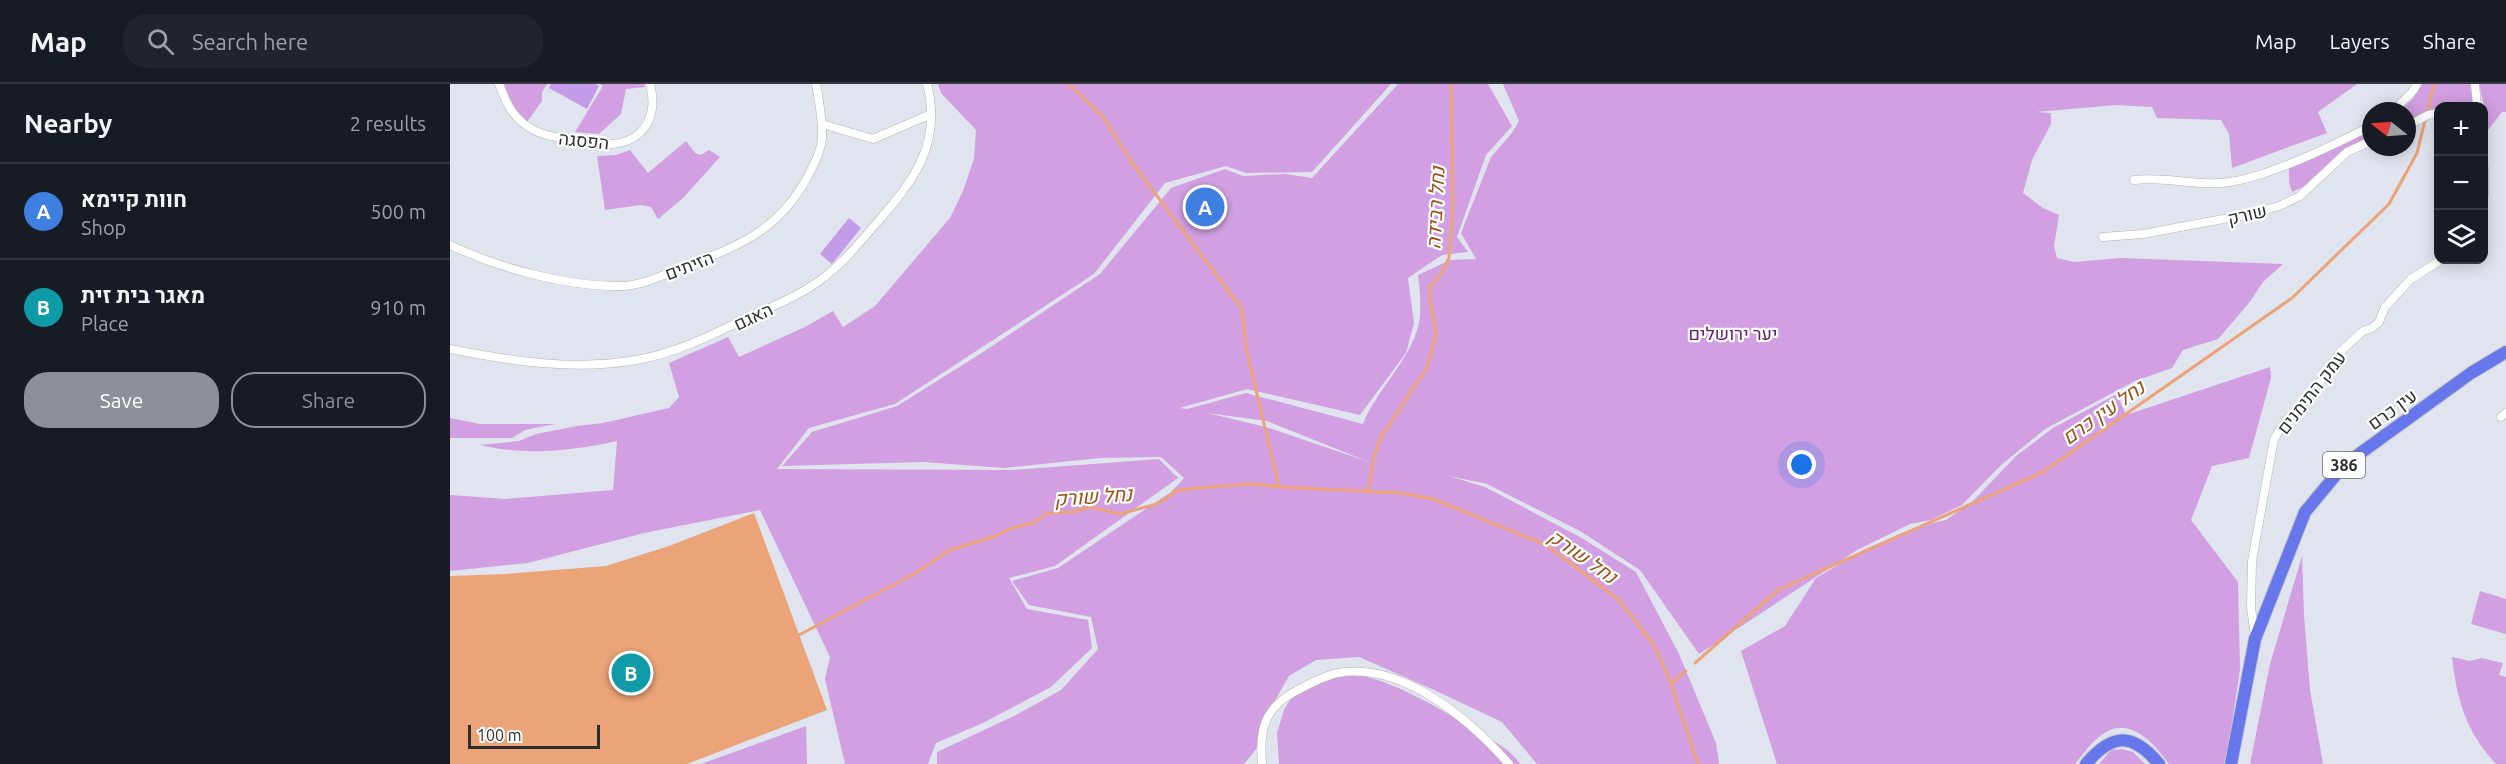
<!DOCTYPE html>
<html lang="en">
<head>
<meta charset="utf-8">
<style>
	:root { --surface:#171b24; --page:#20242c; --text:#f1f3f6; --muted:#9ea1a6; --line:#363941; --accent:#8c9099 }
	body { margin:0; font-family:Ubuntu,Heebo,sans-serif; background:var(--page); color:var(--text) }
	.controls { position:absolute; right:18px; top:18px; display:grid; overflow:hidden; border-radius:12px; box-shadow:0 3px 15px #0003 }
	.controls button { width:54px; height:54px; display:grid; place-items:center; padding:0; border:0; border-bottom:2px solid var(--line); background:var(--surface); color:var(--text); font:30px sans-serif }
	.compass { position:absolute; left:1912px; top:18px; width:54px; height:54px; border-radius:50%; background:var(--surface); box-shadow:0 3px 15px #0003; rotate:287deg }
	.scale { position:absolute; left:18px; bottom:15px; width:132px; box-sizing:border-box; padding-left:6px; border:3px solid #2d2d2d; border-top:0; font-size:16px; line-height:21px; white-space:nowrap; color:#2d2d2d; -webkit-text-stroke:4px #fff; paint-order:stroke }
	.you { position:absolute; left:1352px; top:381px; width:21px; height:21px; margin:-15px; border:4px solid #fff; border-radius:50%; background:#1a73e8; box-shadow:0 0 0 9px #1a73e833 }
	.badge { display:grid; place-items:center; width:39px; height:39px; border-radius:50%; background:var(--accent); color:#fff; font-size:20px; font-weight:700 }
	.pin { position:absolute; translate:-50% -50%; border:3px solid #fff; box-shadow:0 2px 6px #0006 }
	.list { margin:0; padding:0; list-style:none }
	h2 { display:flex; justify-content:space-between; align-items:center; height:78px; margin:0; padding:0 24px; font-size:26px }
	h2 small { font-size:20px; font-weight:400; color:var(--muted) }
	.list li { display:grid; grid-template-columns:39px 1fr auto; gap:18px; align-items:center; box-sizing:border-box; height:96px; padding:0 24px; border-top:2px solid var(--line) }
	.list b { display:block; font-size:22px; white-space:nowrap }
	.list p { margin:0; font-size:20px; white-space:nowrap; color:var(--muted) }
	.list em { font-size:20px; font-style:normal; color:var(--muted) }
	.actions { display:flex; gap:12px; padding:18px 24px }
	.actions a { flex:1; padding:14px 0; border:2px solid var(--accent); border-radius:24px; text-align:center; font-size:21px; color:var(--accent) }
	.actions .main { background:var(--accent); color:#fff }
	.icon { flex:none; width:33px; height:33px; fill:none; stroke:currentColor; stroke-width:2; stroke-linecap:round; stroke-linejoin:round }
	.map { position:relative; flex:none; width:2056px; height:680px; overflow:hidden }
	header { display:flex; align-items:center; gap:36px; box-sizing:border-box; height:84px; padding:0 30px; background:var(--surface); border-bottom:2px solid var(--line) }
	header strong { font-size:28px }
	nav { display:flex; gap:33px; margin-inline-start:auto; font-size:21px }
	.search { width:420px; height:54px; background:var(--page); display:flex; align-items:center; gap:15px; box-sizing:border-box; padding:0 21px; border-radius:24px; color:var(--muted); font-size:22px }
	main { display:flex }
	aside { flex:1; background:var(--surface) }
	.map>svg:first-child { display:block }
</style>
</head>
<body>
<header>
<strong>Map</strong>
<div class="search"><svg class="icon" aria-label="search" viewBox="0 0 24 24"><circle cx="10" cy="10" r="6"/><path d="M15 15l6 6"/></svg>Search here</div>
<nav><a>Map</a><a>Layers</a><a>Share</a></nav>
</header>
<main>
<aside>
<h2>Nearby<small>2 results</small></h2>
<ul class="list">
<li><span class="badge" style="background:#3f7fe0">A</span><div><b>חוות קיימא</b><p>Shop</p></div><em>500 m</em></li>
<li><span class="badge" style="background:#0f9aa8">B</span><div><b>מאגר בית זית</b><p>Place</p></div><em>910 m</em></li>
</ul>
<div class="actions"><a class="main">Save</a><a>Share</a></div>
</aside>
<div class="map">
<svg width="2056" height="680" viewBox="0 0 2056 680">
	<rect width="100%" height="100%" fill="#e0e4ee"/>
	<!-- green -->
	<g fill="#d29fe2" fill-rule="evenodd">
		<polygon points="54,0 97,0 92,8 92,17 77,38 63,22"/>
		<polygon points="150,0 194,0 195,3 176,5 171,30 149,50 125,48 153,2"/>
		<path d="M488 0H941L862 88 796 89 776 82 715 99 644 190 445 320 359 344 327 385 563 386 709 375 728 394 605 482 559 494 577 525 638 536 642 564 601 603 533 639 486 659 478 680H395L375 595 380 573 310 426 194 449 78 479 0 487V411L56 415 163 406 167 357C120 367 77 372 30 361L69 357 86 350 127 342 153 339 219 324 229 313 219 279 278 253 289 273 355 243 383 227 393 243 425 222 500 134 513 107 524 75 526 46 491 9Z"/>
		<path d="M948 0H1038L1062 42 1036 71 1007 153 1018 168 992 171 958 194 964 239 956 269 910 331 797 305 730 324 737 325 796 309 913 340C927 305 958 279 968 243 972 227 970 208 968 191L1000 176 1026 175 1011 149 1041 73 1062 49 1069 37 1053 0H1907L1868 28 1877 49 1782 84 1779 50 1771 36 1707 34 1702 23 1666 21 1586 28 1601 29V40L1582 76 1573 109 1593 124 1609 131 1604 162 1607 174 1624 178 1670 174 1833 180 1813 198 1799 219 1768 255 1733 266 1722 284 1685 297 1595 345 1550 382 1512 421 1481 436 1460 440 1407 466 1249 570 1190 486 1130 447 1037 400 999 392 1035 403 1130 453 1186 488 1229 570 1266 659 1269 680H1087L1052 638 982 605 909 573 866 576 839 592 818 629 806 665 794 680H487V668L564 632 611 606 648 565 641 533 579 521 562 497 608 484 721 408 734 394 711 373 650 374 554 384 473 378 332 382 362 348 447 322 530 270 650 190 721 104 775 85 793 92 835 90 862 94ZM757 329 817 337 919 378 816 343Z"/>
		<polygon points="1972,0 2020,0 2023,22 1988,22 1988,26 1977,27 1957,37 1957,27 1949,27 1963,15"/>
		<polygon points="2029,0 2056,0 2056,28 2052,28 2035,50 2034,22"/>
		<polygon points="1921,46 1921,54 1894,66 1853,103 1842,108 1839,98 1839,85"/>
		<polygon points="236,57 245,69 251,71 259,66 270,73 233,114 208,135 201,123 190,121 155,126 147,72 166,71 180,66 198,89"/>
		<path d="M1820 283 1821 294 1799 374 1762 382 1741 436 1788 498 1790 585 1776 680H1719C1707 663 1683 634 1658 647 1644 654 1634 669 1625 680H1327L1291 567 1335 542 1366 494 1413 466 1466 443 1496 436 1523 417 1566 372 1603 344 1667 310 1676 331Z"/>
		<polygon points="0,334 30,340 105,340 75,346 62,354 0,354"/>
		<polygon points="1852,472 1854,531 1860,606 1873,680 1800,680 1820,580"/>
		<polygon points="2030,507 2056,515 2056,550 2021,540"/>
		<path d="M2002 573 2020 577 2031 574 2053 579 2049 591 2056 593V680H2046C2016 647 2007 617 2002 573Z"/>
		<path d="M900 589C945 597 983 621 1022 644 1038 654 1060 664 1070 680H829L827 649 834 626 843 611 864 595Z"/>
		<polygon points="356,642 357,680 251,680"/>
		<polygon points="1672,665 1683,668 1695,680 1649,680 1661,666"/>
	</g>
	<!-- pitch -->
	<g fill="#c49be8">
		<polygon points="101,0 145,0 149,2 137,25 99,4"/>
		<polygon points="399,134 411,144 382,180 370,170"/>
	</g>
	<!-- water -->
	<polygon fill="#eba378" points="304,429 377,626 237,680 0,680 0,492 56,490 156,482 219,462"/>
	<g fill="none" stroke-linecap="round" stroke-linejoin="round">
		<!-- stream -->
		<g stroke="#eba378" stroke-width="3">
			<polyline points="619,0 653,33 683,80 792,225 796,264 829,403"/>
			<polyline points="918,407 924,372 931,353 978,282 986,249 980,216 980,204 992,188 999,174 1000,160 1003,127 1001,0"/>
			<polyline points="347,552 464,490 500,466 546,452 559,445 583,439 598,429 623,428 640,423 670,430 707,420 728,406 770,402 805,400 829,403 951,409 983,415 1096,461 1168,515 1204,561 1221,600 1248,680"/>
			<polyline points="1245,579 1328,506 1593,388 1842,214 1939,120 1967,69 1984,0"/>
			<polyline points="1222,599 1236,587"/>
		</g>
		<!-- street casing -->
		<g stroke="#b4b4a9" stroke-width="9">
			<g id="street">
				<path d="M49 0C55 15 60 29 73 39 91 54 112 54 134 55 144 56 153 61 162 60 196 57 208 30 200 0"/>
				<polyline points="2025,0 2027,22"/>
				<polyline points="1943,27 1963,7 1967,0"/>
				<polyline points="372,40 423,55 481,30"/>
				<polyline points="1957,42 1978,31 1988,29"/>
				<polyline points="2034,84 2034,111"/>
				<path d="M1684 96C1717 92 1747 103 1780 98 1820 92 1884 61 1921 42"/>
				<polyline points="1653,153 1693,150 1800,130 1829,122 1850,112 1897,68 1921,57"/>
				<path d="M0 161C49 184 117 203 172 202 197 201 218 188 241 180 294 160 330 144 358 92 364 80 371 68 372 54 373 36 369 18 366 0"/>
				<path d="M0 265C60 277 125 287 186 276 227 269 264 250 301 232 324 222 348 212 369 197 391 181 407 162 424 142 462 99 493 61 477 0"/>
				<polyline points="2051,333 2056,329"/>
				<polyline points="1805,551 1801,524 1802,477 1824,355 1837,335 1862,310 1891,267 1913,247 1922,244 1929,238 1935,223 1961,195 1991,176"/>
				<path d="M812 680C809 646 814 624 846 607 859 600 873 592 888 589 953 578 1019 635 1059 680"/>
			</g>
		</g>
		<!-- primary casing -->
		<g stroke="#c4c4c4" stroke-width="14">
			<g id="primary">
				<path d="M1636 680C1662 649 1682 648 1709 680"/>
				<polyline points="1781,680 1805,555 1855,428 1894,381 2021,289 2056,268"/>
			</g>
		</g>
		<!-- street -->
		<use href="#street" stroke="#fff" stroke-width="8"/>
		<!-- primary -->
		<use href="#primary" stroke="#6677ec" stroke-width="12"/>
	</g>
	<g text-anchor="middle" dominant-baseline="central" stroke-width="4.5" stroke-linejoin="round" paint-order="stroke">
		<!-- shield labels -->
		<rect fill="#fff" stroke="#6c6c6c" stroke-width="1.5" x="1873" y="368" width="42" height="26" rx="4.5"/>
		<g font-size="16" font-weight="bold" fill="#2d2d2d">
			<text x="1894" y="381">386</text>
		</g>
		<!-- street labels -->
		<g font-size="18" fill="#2d2d2d" stroke="#fff">
			<text transform="translate(134 56) rotate(6)">הפסגה</text>
			<text transform="translate(1797 130) rotate(-13)">שורק</text>
			<text transform="translate(239 181) rotate(-21)">הזיתים</text>
			<text transform="translate(303 232) rotate(-25)">האגם</text>
			<text transform="translate(1861 308) rotate(-52)">עמק התימנים</text>
			<text transform="translate(1942 325) rotate(-36)">עין כרם</text>
		</g>
		<!-- park labels -->
		<g font-size="18" fill="#611e69" stroke="#fff">
			<text x="1283" y="249">יער ירושלים</text>
		</g>
		<!-- water labels -->
		<g font-size="20" font-style="italic" fill="#9b5013" stroke="#fff">
			<text transform="translate(985 124) rotate(-87)">נחל רבידה</text>
			<text transform="translate(1653 328) rotate(-35)">נחל עין כרם</text>
			<text transform="translate(643 412) rotate(-4)">נחל שורק</text>
			<text transform="translate(1133 472) rotate(35)">נחל שורק</text>
		</g>
	</g>
</svg>
<div class="controls">
<button>+</button>
<button>−</button>
<button><svg class="icon" aria-label="layers" viewBox="0 0 24 24"><path d="M12 4l9 5-9 5-9-5zM3 14l9 5 9-5"/></svg></button>
</div>
<svg class="compass" viewBox="-18 -18 36 36"><path d="M0-13l5 13h-10z" fill="#e53935"/><path d="M0 13l5-13h-10z" fill="#9ea1a6"/></svg>
<div class="scale">100 m</div>
<div class="you"></div>
<div class="pin badge" style="left:755px;top:123px;background:#3f7fe0">A</div>
<div class="pin badge" style="left:181px;top:589px;background:#0f9aa8">B</div>
</div>
</main>
</body>
</html>
